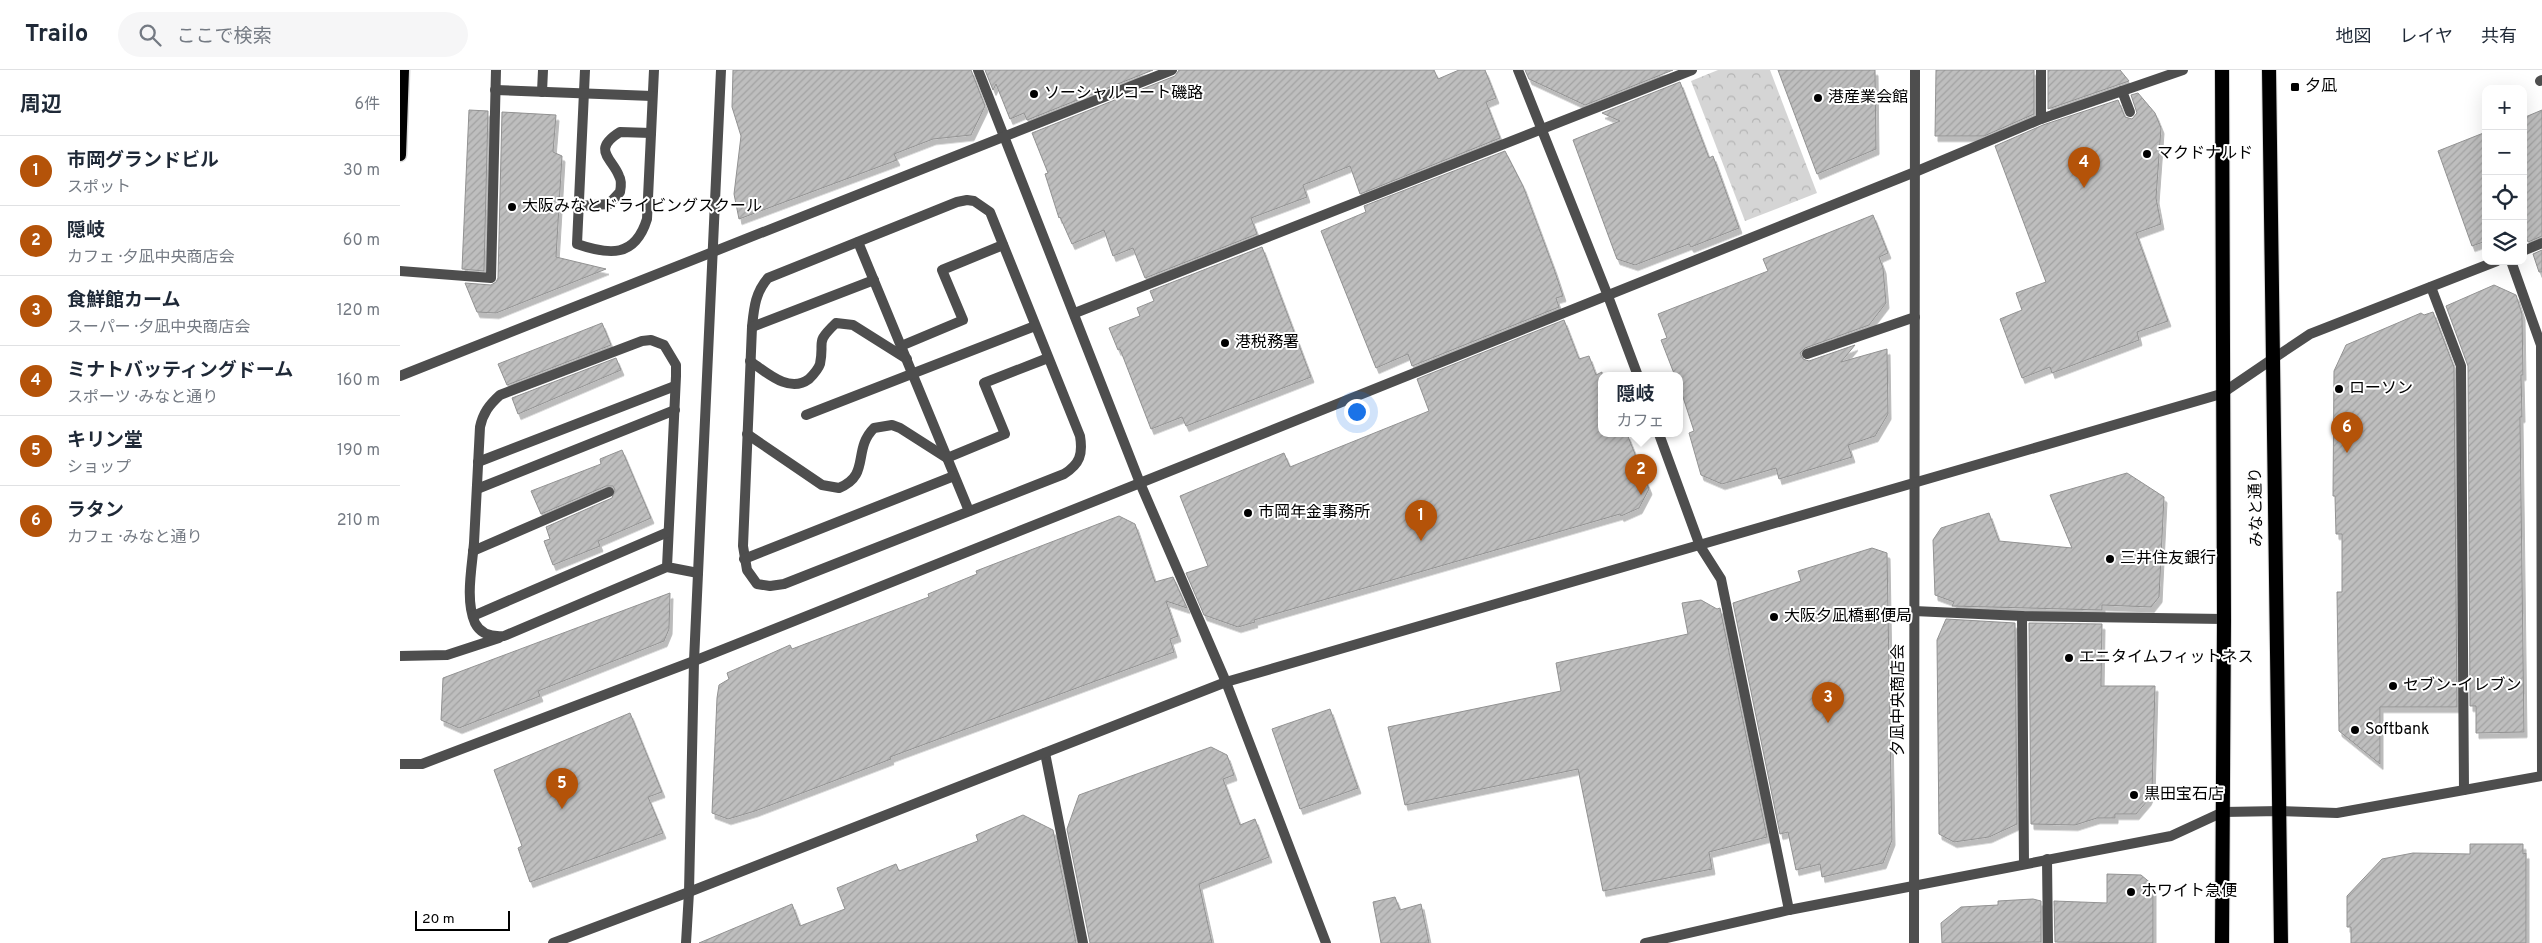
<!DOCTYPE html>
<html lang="ja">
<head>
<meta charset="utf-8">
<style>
	:root { --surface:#fff; --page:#f6f6f7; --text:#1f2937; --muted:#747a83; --line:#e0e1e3; --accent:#b45309 }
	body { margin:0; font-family:Overpass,"Noto Sans JP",sans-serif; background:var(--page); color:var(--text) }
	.controls { position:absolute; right:15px; top:15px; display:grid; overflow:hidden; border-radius:10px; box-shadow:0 5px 20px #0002 }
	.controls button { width:45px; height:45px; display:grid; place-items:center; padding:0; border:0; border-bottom:1px solid var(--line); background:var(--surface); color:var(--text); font:25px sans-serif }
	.scale { position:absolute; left:15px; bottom:12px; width:95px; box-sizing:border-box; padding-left:5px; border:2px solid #000; border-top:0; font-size:14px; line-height:18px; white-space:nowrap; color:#000; -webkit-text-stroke:4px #fff; paint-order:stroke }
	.you { position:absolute; left:956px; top:341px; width:18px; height:18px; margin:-12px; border:4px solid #fff; border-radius:50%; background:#1a73e8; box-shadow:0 0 0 8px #1a73e833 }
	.badge { display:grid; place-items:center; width:32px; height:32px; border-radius:50%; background:var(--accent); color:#fff; font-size:16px; font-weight:700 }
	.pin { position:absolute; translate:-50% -41px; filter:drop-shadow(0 1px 2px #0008) }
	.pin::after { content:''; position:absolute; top:26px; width:18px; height:15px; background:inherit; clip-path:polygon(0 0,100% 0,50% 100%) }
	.popup { position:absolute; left:1198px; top:302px; width:85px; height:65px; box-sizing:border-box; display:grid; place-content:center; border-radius:10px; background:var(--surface); filter:drop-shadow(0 1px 4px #0005); font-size:16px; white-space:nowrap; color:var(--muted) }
	.popup b { font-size:19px; color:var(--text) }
	.popup::after { content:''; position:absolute; left:50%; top:100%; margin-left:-10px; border:10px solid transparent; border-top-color:var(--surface) }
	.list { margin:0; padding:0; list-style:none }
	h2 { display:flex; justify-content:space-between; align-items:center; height:65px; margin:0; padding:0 20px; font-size:21px }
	h2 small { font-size:16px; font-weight:400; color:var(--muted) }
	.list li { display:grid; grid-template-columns:32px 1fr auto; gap:15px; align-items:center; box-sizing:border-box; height:70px; padding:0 20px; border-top:1px solid var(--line) }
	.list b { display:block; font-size:19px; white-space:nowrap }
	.list p { margin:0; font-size:16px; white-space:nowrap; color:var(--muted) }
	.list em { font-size:16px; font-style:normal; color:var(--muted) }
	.icon { flex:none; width:28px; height:28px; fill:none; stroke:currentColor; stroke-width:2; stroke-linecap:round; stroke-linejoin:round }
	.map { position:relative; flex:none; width:2142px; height:873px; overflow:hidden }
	header { display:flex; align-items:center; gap:30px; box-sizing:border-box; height:70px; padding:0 25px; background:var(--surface); border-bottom:1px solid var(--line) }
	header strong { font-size:24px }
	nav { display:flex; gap:28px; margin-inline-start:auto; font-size:18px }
	.search { width:350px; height:45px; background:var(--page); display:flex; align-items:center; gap:12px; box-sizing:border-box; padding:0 18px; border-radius:28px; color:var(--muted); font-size:19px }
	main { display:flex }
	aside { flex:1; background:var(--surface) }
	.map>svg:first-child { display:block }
</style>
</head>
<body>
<header>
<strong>Trailo</strong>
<div class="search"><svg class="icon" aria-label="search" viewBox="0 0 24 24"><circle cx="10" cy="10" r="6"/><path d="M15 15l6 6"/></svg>ここで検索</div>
<nav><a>地図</a><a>レイヤ</a><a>共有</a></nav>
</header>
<main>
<aside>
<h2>周辺<small>6件</small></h2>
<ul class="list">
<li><span class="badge">1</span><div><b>市岡グランドビル</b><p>スポット</p></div><em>30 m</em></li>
<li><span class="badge">2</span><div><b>隠岐</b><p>カフェ · 夕凪中央商店会</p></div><em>60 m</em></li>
<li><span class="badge">3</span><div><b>食鮮館カーム</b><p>スーパー · 夕凪中央商店会</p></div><em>120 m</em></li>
<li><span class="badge">4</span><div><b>ミナトバッティングドーム</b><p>スポーツ · みなと通り</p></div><em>160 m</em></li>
<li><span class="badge">5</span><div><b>キリン堂</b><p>ショップ</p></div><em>190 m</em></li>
<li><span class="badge">6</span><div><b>ラタン</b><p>カフェ · みなと通り</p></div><em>210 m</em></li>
</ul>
</aside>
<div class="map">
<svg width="2142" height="873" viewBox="0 0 2142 873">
	<defs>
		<pattern id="forest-crowns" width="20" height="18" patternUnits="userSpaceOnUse" patternTransform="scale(1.25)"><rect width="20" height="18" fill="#d5d5d5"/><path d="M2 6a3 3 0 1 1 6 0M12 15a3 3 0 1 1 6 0" fill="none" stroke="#b5b5b5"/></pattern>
		<pattern id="building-hatch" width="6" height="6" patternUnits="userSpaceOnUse" patternTransform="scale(1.25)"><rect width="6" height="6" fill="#bebebe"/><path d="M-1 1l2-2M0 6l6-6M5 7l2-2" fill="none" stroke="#a2a2a2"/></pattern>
		<filter id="shadow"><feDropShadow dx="3" dy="5.5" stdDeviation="0" flood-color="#0004"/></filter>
	</defs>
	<rect width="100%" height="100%" fill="#fff"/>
	<!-- forest -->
	<polygon fill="url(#forest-crowns)" points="1318,0 1370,0 1417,123 1345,151 1291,11"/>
	<!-- building -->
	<g fill="url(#building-hatch)" stroke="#929292" filter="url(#shadow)">
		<polygon points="333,0 571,0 585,36 571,65 533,69 494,84 497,90 339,149 334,124 341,66 332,37"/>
		<polygon points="585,0 753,0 627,50 624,43 610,49 596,14 593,20"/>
		<polygon points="779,0 1034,0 1038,9 1059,0 1085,0 1096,28 1086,32 1100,68 960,124 950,96 903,115 907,127 851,148 857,164 745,208 733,178 713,186 704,160 672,174 660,147 659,148 645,104 648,103 632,63 775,6"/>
		<polygon points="1125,0 1273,0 1185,35 1129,9"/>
		<polygon points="1378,0 1475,0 1476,79 1417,104"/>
		<polygon points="1536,0 1634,0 1634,44 1584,66 1535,66"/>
		<polygon points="1648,0 1720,0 1729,11 1648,39"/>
		<polygon points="1280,12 1309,88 1313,86 1339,158 1291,177 1289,174 1235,195 1217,189 1173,70 1220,51 1202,43"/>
		<polygon points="1738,23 1755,43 1761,58 1756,128 1761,154 1736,163 1768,251 1737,262 1739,270 1652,303 1650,297 1622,308 1600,249 1622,240 1616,223 1646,212 1595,76 1643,55 1718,30 1725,47 1732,49 1737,43 1731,25"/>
		<polygon points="69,40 88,41 84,201 62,199"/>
		<polygon points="2142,40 2142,166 2128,172 2123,159 2123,48"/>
		<polygon points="102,42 156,45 153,82 162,86 156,187 206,199 96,243 77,242 65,213 91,215 96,212 98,208"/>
		<polygon points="2086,62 2086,171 2072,176 2038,81"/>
		<polygon points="1105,81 1123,116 1154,199 1163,226 1156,228 1159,237 1012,296 1008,284 976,298 921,161 966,142 964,136"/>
		<polygon points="1473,145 1488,183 1479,187 1483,198 1486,233 1469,255 1405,278 1400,283 1403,289 1409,291 1455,275 1441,292 1487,279 1488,344 1475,366 1448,375 1452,387 1379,409 1376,398 1322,414 1301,405 1289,363 1294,361 1280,318 1280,306 1275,306 1261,270 1267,268 1258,244 1368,201 1363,189"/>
		<polygon points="862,177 911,307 786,356 782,347 751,359 720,279 718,280 709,258 740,246 737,238 754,231 750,221"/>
		<polygon points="2142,180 2142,202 2139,202 2133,184"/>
		<polygon points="2094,215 2116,225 2122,244 2123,305 2121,305 2122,347 2120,347 2124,662 2076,663 2076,636 2070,636 2068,296 2046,236"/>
		<polygon points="2033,242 2054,297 2057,637 1980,637 1980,694 1939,661 1937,522 1942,522 1942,464 1936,464 1935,426 1933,426 1934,301 1946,275 2021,243 2024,245"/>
		<polygon points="1164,250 1179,289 1189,286 1196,305 1202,302 1202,364 1227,364 1249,419 1239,438 1221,446 1220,444 854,550 855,552 838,557 804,545 786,503 808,496 780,426 884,383 890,397 1029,341 1017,309"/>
		<polygon points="202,253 211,275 107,315 98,294"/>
		<polygon points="216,288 221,300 118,344 112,328"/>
		<polygon points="222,380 251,448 198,471 200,476 153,495 144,471 150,469 146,457 212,428 215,420 213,416 206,416 141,444 131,421 201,394 200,389"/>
		<polygon points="1727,403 1764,427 1759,527 1751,537 1702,535 1702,540 1552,536 1554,532 1535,525 1533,470 1541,458 1589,443 1599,471 1672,478 1650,425"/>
		<polygon points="719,446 735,454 755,512 773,507 787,538 766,531 778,566 770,569 774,582 490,687 491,689 355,741 328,749 312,743 317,628 319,615 329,609 327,603 390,575 392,579 529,527 528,524 577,504 576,501"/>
		<polygon points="1472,478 1487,483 1492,770 1483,793 1422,807 1420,794 1396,800 1388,762 1380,764 1333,533 1401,511 1398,501"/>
		<polygon points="270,523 269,559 264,571 138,621 140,626 59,658 41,650 43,608"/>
		<polygon points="1301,530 1317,539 1320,538 1367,767 1309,782 1312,799 1203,821 1178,699 1005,735 988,657 1161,621 1156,593 1288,564 1282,533"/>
		<polygon points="1546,549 1615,553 1617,754 1589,767 1554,772 1539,764 1537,570"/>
		<polygon points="1629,553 1702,554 1701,616 1755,616 1752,721 1748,730 1736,744 1715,744 1715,748 1697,748 1675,755 1631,754"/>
		<polygon points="930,639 958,718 900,739 872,659"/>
		<polygon points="230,643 262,722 248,727 263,763 130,812 118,778 122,776 94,700"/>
		<polygon points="811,677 827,685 834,705 823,709 840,755 855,749 869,787 799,814 812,873 690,873 667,759 679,725"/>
		<polygon points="623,745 653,760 676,873 299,873 392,834 400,856 445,839 437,818 496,794 499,801 578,771 576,765"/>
		<polygon points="2070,774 2123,774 2123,784 2126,783 2126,873 1951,873 1951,857 1947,857 1947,826 1982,789 2013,783 2070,784"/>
		<polygon points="1707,804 1741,805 1753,815 1753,873 1655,872 1654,831 1707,833"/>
		<polygon points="995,827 1000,840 1021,834 1029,873 981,873 973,832"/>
		<polygon points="1633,829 1641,831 1641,872 1542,873 1541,853 1561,837 1598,835 1598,831"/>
	</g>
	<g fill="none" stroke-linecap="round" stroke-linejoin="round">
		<!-- primary casing -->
		<g stroke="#dbdbdb" stroke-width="15">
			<polyline id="primary" points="0,85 3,0"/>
		</g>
		<!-- trunk casing -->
		<g stroke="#dbdbdb" stroke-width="16">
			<g id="trunk">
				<polyline points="1869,0 1881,873"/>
				<polyline points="1822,873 1824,549 1822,0"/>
			</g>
		</g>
		<!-- service -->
		<g stroke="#4e4e4e" stroke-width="10">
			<path d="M185 0 177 174C209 185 235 188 247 149L254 0"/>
			<polyline points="2140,11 2142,10"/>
			<polyline points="95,20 252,26"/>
			<polyline points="1722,21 1730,42"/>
			<polyline points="142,22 143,0"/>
			<path d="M567 130 574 131 590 142 680 366C683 384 680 394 664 404L384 514 370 516 357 514 347 500 343 476 352 257C354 238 355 223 368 208L557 132Z"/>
			<path d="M179 136 209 134 220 122C221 117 222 111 219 106 212 88 191 80 220 62L251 63"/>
			<polyline points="458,172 569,441"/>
			<polyline points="0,201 91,208 96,0"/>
			<polyline points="352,257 474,210"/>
			<polyline points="501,276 563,250 542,200 603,175"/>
			<path d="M350 291C366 302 389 324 409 309 413 305 418 300 420 294 425 270 414 274 436 253L453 255 507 289"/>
			<polyline points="406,345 635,256"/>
			<path d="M347 364 422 415 439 418C471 405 452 380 474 358L492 355 500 358 547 388 605 364 584 313 648 288"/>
			<polyline points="78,392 275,316"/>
			<polyline points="77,419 275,340"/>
			<polyline points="73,481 209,422"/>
			<polyline points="344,489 554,406"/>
			<path d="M267 497 276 306V295L264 275 251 270 242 271 100 325C89 335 83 343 80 357 78 396 76 434 74 473 72 497 65 530 75 553 81 565 92 567 104 566L267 497 298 503"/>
			<polyline points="73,546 268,462"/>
			<polyline points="0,586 47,585 99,568"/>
		</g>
		<!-- minor -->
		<g stroke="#4e4e4e" stroke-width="10">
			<polyline points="578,0 740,413 826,612 926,873"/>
			<polyline points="1118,0 1208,226 1238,306"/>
			<polyline points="1641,0 1641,49"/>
			<polyline points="2123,181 2142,173"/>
			<polyline points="2111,191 2141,275 2142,701"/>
			<polyline points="2031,217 2061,296 2064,720"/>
			<polyline points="675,243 1292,0"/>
			<polyline points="1407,284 1515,247"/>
			<polyline points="1871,290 1910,264 2097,191"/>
			<polyline points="0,306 772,0"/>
			<polyline points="1259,364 1300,476 1321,509 1389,840"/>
			<polyline points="1514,541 1622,546 1824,549"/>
			<polyline points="1622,546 1624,794"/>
			<polyline points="645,683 683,873"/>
			<polyline points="0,694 22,694 294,591 740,413 1515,102 1641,49 1783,0"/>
			<polyline points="1647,789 1648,873"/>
			<polyline points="286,873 289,822 294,591 321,0"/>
			<polyline points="1245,873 1389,840 1771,766 1823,742"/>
			<polyline points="1514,873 1515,0"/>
		</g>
		<!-- tertiary -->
		<g stroke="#4e4e4e" stroke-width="10">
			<polyline points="1823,742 1881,741 1937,743 2142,706"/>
			<polyline points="153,873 289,822 826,612 1821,324 1871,290"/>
		</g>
		<!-- primary -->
		<use href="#primary" stroke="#000" stroke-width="12"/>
		<!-- trunk -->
		<use href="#trunk" stroke="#000" stroke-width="14"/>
	</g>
	<!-- markers -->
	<g fill="#000" stroke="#fff" stroke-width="2">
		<rect x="1890" y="12" width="10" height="10" rx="2.5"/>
		<circle cx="634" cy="24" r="5"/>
		<circle cx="1418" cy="28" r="5"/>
		<circle cx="1747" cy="84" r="5"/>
		<circle cx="112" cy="137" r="5"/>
		<circle cx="825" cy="273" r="5"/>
		<circle cx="1939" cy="319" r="5"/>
		<circle cx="848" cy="443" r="5"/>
		<circle cx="1710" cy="489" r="5"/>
		<circle cx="1374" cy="547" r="5"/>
		<circle cx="1669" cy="588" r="5"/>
		<circle cx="1993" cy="616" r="5"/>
		<circle cx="1955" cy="660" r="5"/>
		<circle cx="1734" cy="725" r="5"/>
		<circle cx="1731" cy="822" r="5"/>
	</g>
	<g text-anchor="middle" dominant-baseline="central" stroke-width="4" stroke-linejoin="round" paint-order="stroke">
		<!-- poi labels -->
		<g font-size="16" fill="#000" stroke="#fff" text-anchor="start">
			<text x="1905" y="17">夕凪</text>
			<text x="644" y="24">ソーシャルコート磯路</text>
			<text x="1428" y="28">港産業会館</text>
			<text x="1757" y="84">マクドナルド</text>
			<text x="122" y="137">大阪みなとドライビングスクール</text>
			<text x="835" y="273">港税務署</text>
			<text x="1949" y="319">ローソン</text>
			<text x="858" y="443">市岡年金事務所</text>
			<text x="1720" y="489">三井住友銀行</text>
			<text x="1384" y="547">大阪夕凪橋郵便局</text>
			<text x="1679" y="588">エニタイムフィットネス</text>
			<text x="2003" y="616">セブン-イレブン</text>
			<text x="1965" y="660">Softbank</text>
			<text x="1744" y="725">黒田宝石店</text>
			<text x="1741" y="822">ホワイト急便</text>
		</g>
		<!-- street labels -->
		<g font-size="16" fill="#000" stroke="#fff">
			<text transform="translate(1857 437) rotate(-91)">みなと通り</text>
			<text transform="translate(1499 630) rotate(-90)">夕凪中央商店会</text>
		</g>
	</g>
</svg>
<div class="controls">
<button>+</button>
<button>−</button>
<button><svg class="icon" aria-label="locate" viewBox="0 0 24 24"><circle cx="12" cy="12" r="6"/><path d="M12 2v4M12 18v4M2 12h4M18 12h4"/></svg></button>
<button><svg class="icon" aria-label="layers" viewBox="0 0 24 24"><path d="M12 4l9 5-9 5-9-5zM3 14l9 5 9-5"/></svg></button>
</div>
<div class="scale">20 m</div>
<div class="you"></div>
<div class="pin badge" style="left:1021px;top:471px">1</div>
<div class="pin badge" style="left:1241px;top:425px">2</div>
<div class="popup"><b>隠岐</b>カフェ</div>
<div class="pin badge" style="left:1428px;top:653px">3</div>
<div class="pin badge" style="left:1684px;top:118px">4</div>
<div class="pin badge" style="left:162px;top:739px">5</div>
<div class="pin badge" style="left:1947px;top:383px">6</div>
</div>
</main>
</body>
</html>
